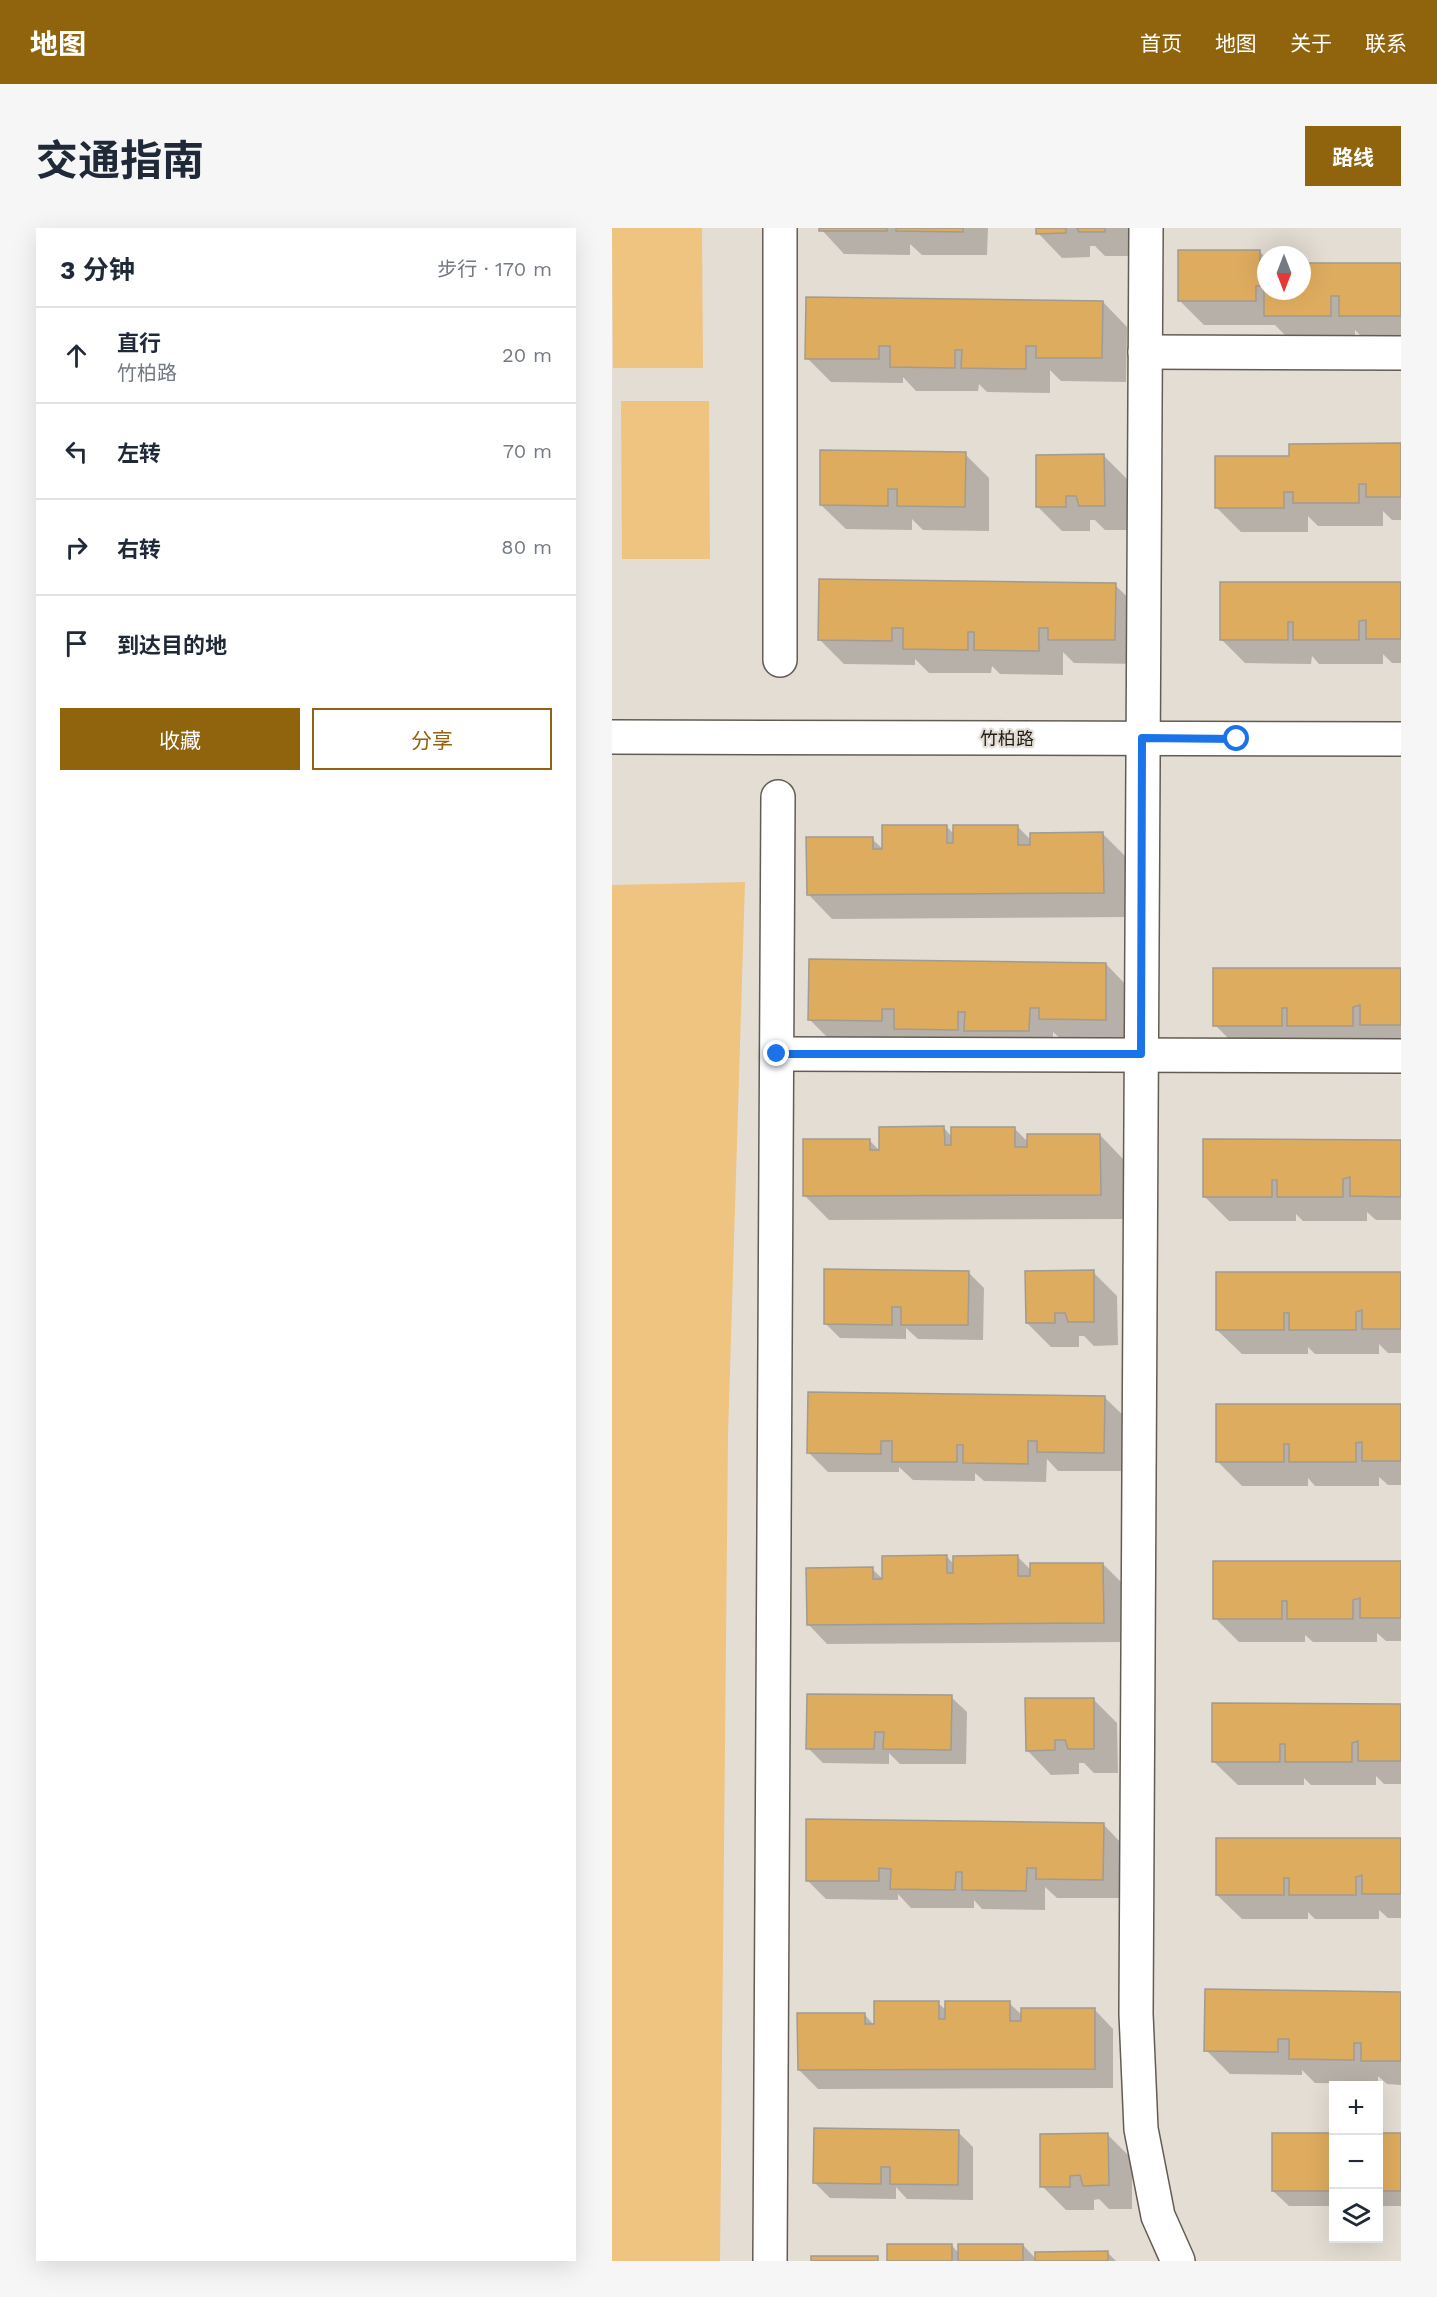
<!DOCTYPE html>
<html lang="zh">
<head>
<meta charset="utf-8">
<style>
	:root { --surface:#fff; --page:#f6f6f7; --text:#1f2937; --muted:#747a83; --line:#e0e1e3; --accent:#90630d }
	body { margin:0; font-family:"Work Sans","Noto Sans SC",sans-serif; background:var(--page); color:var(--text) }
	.controls { position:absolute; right:18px; bottom:18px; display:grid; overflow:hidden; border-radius:0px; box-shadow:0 6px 24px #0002 }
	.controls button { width:54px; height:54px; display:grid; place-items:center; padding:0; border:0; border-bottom:2px solid var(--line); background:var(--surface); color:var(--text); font:30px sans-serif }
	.compass { position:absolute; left:645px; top:18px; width:54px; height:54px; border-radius:50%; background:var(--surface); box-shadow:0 6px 24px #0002; rotate:180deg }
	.stop { position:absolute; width:18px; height:18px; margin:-14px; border:4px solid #1a73e8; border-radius:50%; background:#fff }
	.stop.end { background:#1a73e8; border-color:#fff; box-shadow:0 2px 6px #0008 }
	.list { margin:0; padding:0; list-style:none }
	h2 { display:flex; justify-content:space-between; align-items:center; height:78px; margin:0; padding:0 24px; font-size:26px }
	h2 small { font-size:20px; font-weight:400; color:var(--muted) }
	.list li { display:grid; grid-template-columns:39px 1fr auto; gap:18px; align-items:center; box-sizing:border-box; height:96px; padding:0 24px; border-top:2px solid var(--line) }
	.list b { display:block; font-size:22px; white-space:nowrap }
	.list p { margin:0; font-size:20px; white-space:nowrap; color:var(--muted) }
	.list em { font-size:20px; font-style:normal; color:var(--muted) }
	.actions { display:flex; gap:12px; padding:18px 24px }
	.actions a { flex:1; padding:14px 0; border:2px solid var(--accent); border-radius:0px; text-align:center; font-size:21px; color:var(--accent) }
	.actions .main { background:var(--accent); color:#fff }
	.icon { flex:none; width:33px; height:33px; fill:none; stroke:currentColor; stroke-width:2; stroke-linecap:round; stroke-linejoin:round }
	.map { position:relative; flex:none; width:789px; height:2033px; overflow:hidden; border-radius:0px }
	header { display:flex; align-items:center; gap:36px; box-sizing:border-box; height:84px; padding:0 30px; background:var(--accent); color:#fff }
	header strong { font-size:28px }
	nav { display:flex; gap:33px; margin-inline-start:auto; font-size:21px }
	.intro { display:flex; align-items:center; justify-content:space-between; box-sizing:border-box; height:144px; padding:0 36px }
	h1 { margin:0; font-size:42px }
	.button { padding:15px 27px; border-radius:0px; background:var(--accent); color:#fff; font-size:21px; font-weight:700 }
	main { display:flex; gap:36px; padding:0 36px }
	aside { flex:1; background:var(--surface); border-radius:0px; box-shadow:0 6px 24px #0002 }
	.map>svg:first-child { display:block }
</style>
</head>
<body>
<header>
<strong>地图</strong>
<nav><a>首页</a><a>地图</a><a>关于</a><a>联系</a></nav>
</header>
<div class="intro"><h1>交通指南</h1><a class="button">路线</a></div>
<main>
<aside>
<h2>3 分钟<small>步行 · 170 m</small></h2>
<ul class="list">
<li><svg class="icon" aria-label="ahead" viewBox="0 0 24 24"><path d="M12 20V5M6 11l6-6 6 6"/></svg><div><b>直行</b><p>竹柏路</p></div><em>20 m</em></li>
<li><svg class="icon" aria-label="left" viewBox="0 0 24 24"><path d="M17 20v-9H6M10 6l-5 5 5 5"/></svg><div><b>左转</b></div><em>70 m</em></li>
<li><svg class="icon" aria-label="right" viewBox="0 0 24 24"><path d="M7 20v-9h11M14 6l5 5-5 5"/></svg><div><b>右转</b></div><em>80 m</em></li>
<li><svg class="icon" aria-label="arrive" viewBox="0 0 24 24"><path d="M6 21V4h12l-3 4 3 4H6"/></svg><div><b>到达目的地</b></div></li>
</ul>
<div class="actions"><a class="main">收藏</a><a>分享</a></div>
</aside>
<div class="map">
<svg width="789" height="2033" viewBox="0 0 789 2033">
	<rect width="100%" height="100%" fill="#e4ddd3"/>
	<!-- green -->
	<g fill="#efc380">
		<polygon points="0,0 90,0 91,140 1,140"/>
		<polygon points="9,173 97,173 98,331 10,331"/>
		<polygon points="133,654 116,1207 108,2033 0,2033 0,657"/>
	</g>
	<!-- shadow -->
	<g fill="#0003">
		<polygon points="208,0 376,0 375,27 310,27 298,16 298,27 232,26"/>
		<polygon points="426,0 516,0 516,28 493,28 483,18 478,18 478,29 450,30 426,5"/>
		<polygon points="647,23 654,30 654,63 690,63 690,36 789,36 789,112 753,112 743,102 743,112 678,112 663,97 592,97 567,72"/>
		<polygon points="491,74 515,99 514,154 449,153 438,142 438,165 375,164 367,156 366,163 304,163 291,149 291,155 219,154 195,130"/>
		<polygon points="789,217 789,292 780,292 771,283 771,298 706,298 696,288 696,304 629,304 605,280 678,229"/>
		<polygon points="353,226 377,250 377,303 311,302 300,291 300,302 234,301 209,277"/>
		<polygon points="492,228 516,252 516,302 493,302 483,292 478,292 478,303 450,303 426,279"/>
		<polygon points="789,356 789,435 780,435 771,426 771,436 707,436 700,428 699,436 633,435 609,411"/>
		<polygon points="503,357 528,381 527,436 462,435 451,424 451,447 388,446 380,438 379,445 317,445 303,431 303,437 232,436 208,412"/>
		<polygon points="335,599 343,607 406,599 419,612 491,606 515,630 515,689 220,691 196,666 260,611 272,622"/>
		<polygon points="494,736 518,761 517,816 453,815 441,804 441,827 222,816 198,792"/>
		<polygon points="789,742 789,820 627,821 603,797"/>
		<polygon points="332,900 340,909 403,901 416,914 488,907 512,932 513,991 217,992 193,968 257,912 269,924"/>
		<polygon points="789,913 789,992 764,992 755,984 755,993 691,993 684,986 684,993 617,993 593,969"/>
		<polygon points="481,1044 505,1068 506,1117 482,1118 472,1108 467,1108 467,1119 439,1119 415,1095"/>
		<polygon points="357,1045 372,1060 371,1112 306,1111 294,1100 294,1111 228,1110 213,1095"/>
		<polygon points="789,1046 789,1125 776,1125 767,1116 767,1126 703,1126 696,1119 696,1126 630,1126 605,1102"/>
		<polygon points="492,1169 512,1188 511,1243 446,1243 435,1231 434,1254 372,1253 363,1245 363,1253 301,1252 287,1239 287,1244 216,1244 197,1225"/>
		<polygon points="789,1178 789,1257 776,1257 767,1249 767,1258 703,1258 696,1250 696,1258 630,1258 605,1233"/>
		<polygon points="335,1329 343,1337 406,1329 419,1342 491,1336 510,1355 510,1414 215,1416 196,1396 260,1341 272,1352"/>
		<polygon points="789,1334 789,1413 774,1413 765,1405 765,1414 701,1414 693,1407 693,1414 627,1414 603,1390"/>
		<polygon points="339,1469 355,1484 354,1536 288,1536 277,1525 277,1536 211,1535 196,1520"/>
		<polygon points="481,1471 505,1495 506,1545 482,1545 472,1535 467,1535 467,1546 439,1547 415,1522"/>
		<polygon points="789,1477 789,1556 772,1556 764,1548 764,1557 699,1557 692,1550 692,1557 626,1557 601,1533"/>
		<polygon points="491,1596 510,1616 509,1670 445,1670 433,1659 433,1682 370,1681 362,1672 362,1680 299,1680 286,1666 286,1672 214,1671 195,1652"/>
		<polygon points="789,1611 789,1690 776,1690 767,1682 767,1691 703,1691 696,1684 696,1691 630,1691 605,1667"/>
		<polygon points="789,1765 789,1857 775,1856 766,1848 766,1856 703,1855 690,1842 690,1847 618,1846 594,1822"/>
		<polygon points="326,1775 335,1783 397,1775 411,1788 482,1781 501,1801 501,1860 206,1861 187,1842 252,1786 263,1798"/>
		<polygon points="346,1904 361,1919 361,1972 295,1971 284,1959 284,1971 218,1970 203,1955"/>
		<polygon points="496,1907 520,1931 520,1981 497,1981 487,1971 482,1972 482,1982 454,1982 430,1958"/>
		<polygon points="722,1907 722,1978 677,1978 661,1963"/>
		<rect x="766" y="1907" width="23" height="71"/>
		<polygon points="339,2017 348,2026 411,2017 424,2031 496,2025 504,2033 277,2033"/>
	</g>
	<!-- building -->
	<g fill="#deac5f" stroke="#a19b91" stroke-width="1.5">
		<rect x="207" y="0" width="68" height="3"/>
		<polygon points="284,0 351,0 351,4 284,3"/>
		<polygon points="424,0 454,0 454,5 424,6"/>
		<polygon points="465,0 493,0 493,4 467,4"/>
		<polygon points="566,22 648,22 648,35 654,35 654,63 690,63 690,35 789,35 789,88 727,88 727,68 719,68 719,88 652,88 652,58 644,58 644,73 566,73"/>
		<polygon points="194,69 491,73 490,130 424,130 424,118 414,118 414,141 349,140 350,122 343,122 343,140 278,139 278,118 267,118 267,131 193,131"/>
		<polygon points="789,215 789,269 754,269 754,256 747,256 747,275 681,275 681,264 672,264 672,280 603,280 603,228 677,228 677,216"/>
		<polygon points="208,222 354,224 353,279 285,278 285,261 276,261 276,278 208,277"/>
		<polygon points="492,226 493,278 467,278 464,268 454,268 454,279 424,279 424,227"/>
		<polygon points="207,351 504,355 503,412 436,412 436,400 427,400 427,423 362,422 362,404 356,404 356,422 291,421 291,400 280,400 280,413 206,412"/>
		<polygon points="608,354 789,354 789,411 754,411 754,392 747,393 747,412 681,412 681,394 676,394 676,412 608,412"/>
		<polygon points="270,597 335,597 335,615 341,615 341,597 406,597 406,617 418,617 418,605 491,604 492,665 195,667 194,609 261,609 261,621 270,621"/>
		<polygon points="197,731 494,735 494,792 427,791 427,780 418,780 417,803 352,803 353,784 346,784 346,802 282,801 282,781 270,781 270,793 196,792"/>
		<polygon points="601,740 789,740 789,797 748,797 748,777 741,779 741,798 675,798 675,780 670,780 670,798 601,798"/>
		<polygon points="332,898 333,917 339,917 339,899 403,899 403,919 415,919 415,906 488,906 489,967 191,968 191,911 258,911 258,922 267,922 267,899"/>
		<polygon points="591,911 789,912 789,969 738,968 738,949 731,951 731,969 665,969 665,952 660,952 660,969 591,969"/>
		<polygon points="212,1041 357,1043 356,1097 289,1097 289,1079 280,1079 280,1097 212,1096"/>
		<polygon points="482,1042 482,1094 456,1094 453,1085 443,1085 443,1095 414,1095 413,1043"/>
		<polygon points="604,1044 789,1044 789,1101 750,1101 750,1082 744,1084 744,1102 677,1102 677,1085 672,1085 672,1102 604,1102"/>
		<polygon points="196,1164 493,1168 492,1225 425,1224 425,1213 416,1213 416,1236 351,1235 351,1217 345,1217 345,1234 280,1234 280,1213 269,1213 269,1226 195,1225"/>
		<polygon points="604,1176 789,1176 789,1233 750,1233 750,1214 744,1215 744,1234 677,1234 677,1216 672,1216 672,1234 604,1234"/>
		<polygon points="335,1327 335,1345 341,1345 341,1328 406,1327 406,1348 418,1348 418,1335 491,1335 492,1395 195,1397 194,1340 261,1339 261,1351 270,1351 270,1328"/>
		<polygon points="601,1333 789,1333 789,1390 748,1390 748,1370 741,1372 741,1391 675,1391 675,1373 670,1373 670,1391 601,1391"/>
		<polygon points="195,1466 340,1467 339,1522 271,1521 272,1504 263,1504 262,1521 194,1521"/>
		<polygon points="413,1470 482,1470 482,1521 456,1521 453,1512 443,1512 443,1522 414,1523"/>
		<polygon points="600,1475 789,1476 789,1533 746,1533 746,1513 740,1515 740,1534 673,1534 673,1516 668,1516 668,1534 600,1534"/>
		<polygon points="194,1591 492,1595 491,1652 424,1651 424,1640 415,1640 414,1663 350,1662 350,1644 344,1644 343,1662 278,1661 279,1641 267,1640 267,1653 194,1653"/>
		<polygon points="604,1610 789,1610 789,1666 750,1666 750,1647 744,1649 744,1667 677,1667 677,1650 672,1650 672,1667 604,1667"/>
		<polygon points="593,1761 789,1764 789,1833 749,1833 749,1815 742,1815 742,1832 677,1831 677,1811 666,1811 666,1824 592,1823"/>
		<polygon points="262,1773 327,1773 327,1791 333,1791 333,1773 398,1773 398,1793 409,1793 409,1780 483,1780 483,1841 186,1842 185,1785 253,1785 253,1796 262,1796"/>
		<polygon points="202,1900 347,1902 346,1957 278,1956 278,1939 269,1939 269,1956 201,1955"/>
		<polygon points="496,1905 497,1957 471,1958 468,1947 458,1948 458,1959 428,1959 428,1906"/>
		<rect x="660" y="1905" width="62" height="58"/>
		<rect x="766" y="1905" width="23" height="58"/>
		<rect x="275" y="2016" width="65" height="17"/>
		<rect x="346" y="2016" width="65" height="17"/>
		<polygon points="496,2023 496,2033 423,2033 423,2024"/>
		<rect x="199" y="2028" width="67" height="5"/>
	</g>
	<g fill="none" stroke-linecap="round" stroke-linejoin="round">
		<!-- minor casing -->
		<g stroke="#635c54" stroke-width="36">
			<g id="minor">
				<polyline points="534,0 524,1786 529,1901 546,1988 566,2033"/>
				<polyline points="533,124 789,125"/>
				<polyline points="168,432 168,0"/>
				<polyline points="0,509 789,511"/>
				<polyline points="165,826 789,828"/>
				<polyline points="158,2033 166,569"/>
			</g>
		</g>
		<!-- minor -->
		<use href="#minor" stroke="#fff" stroke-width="33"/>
	</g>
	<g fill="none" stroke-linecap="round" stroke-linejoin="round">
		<!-- route -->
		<polyline stroke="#1a73e8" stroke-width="8" points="165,826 529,826 530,510 625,511"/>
	</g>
	<g text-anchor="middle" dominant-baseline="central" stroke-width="4.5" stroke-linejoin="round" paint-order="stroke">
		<!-- street labels -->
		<g font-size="18" fill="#1f1d19" stroke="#e4ddd3">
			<text x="395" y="510">竹柏路</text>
		</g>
	</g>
</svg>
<div class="controls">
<button>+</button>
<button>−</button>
<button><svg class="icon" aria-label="layers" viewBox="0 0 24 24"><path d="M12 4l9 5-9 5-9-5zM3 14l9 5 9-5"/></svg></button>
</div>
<svg class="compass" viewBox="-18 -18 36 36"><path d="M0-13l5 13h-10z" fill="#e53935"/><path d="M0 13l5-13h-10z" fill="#747a83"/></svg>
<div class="stop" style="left:625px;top:511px"></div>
<div class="stop end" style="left:165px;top:826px"></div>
</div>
</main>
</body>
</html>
